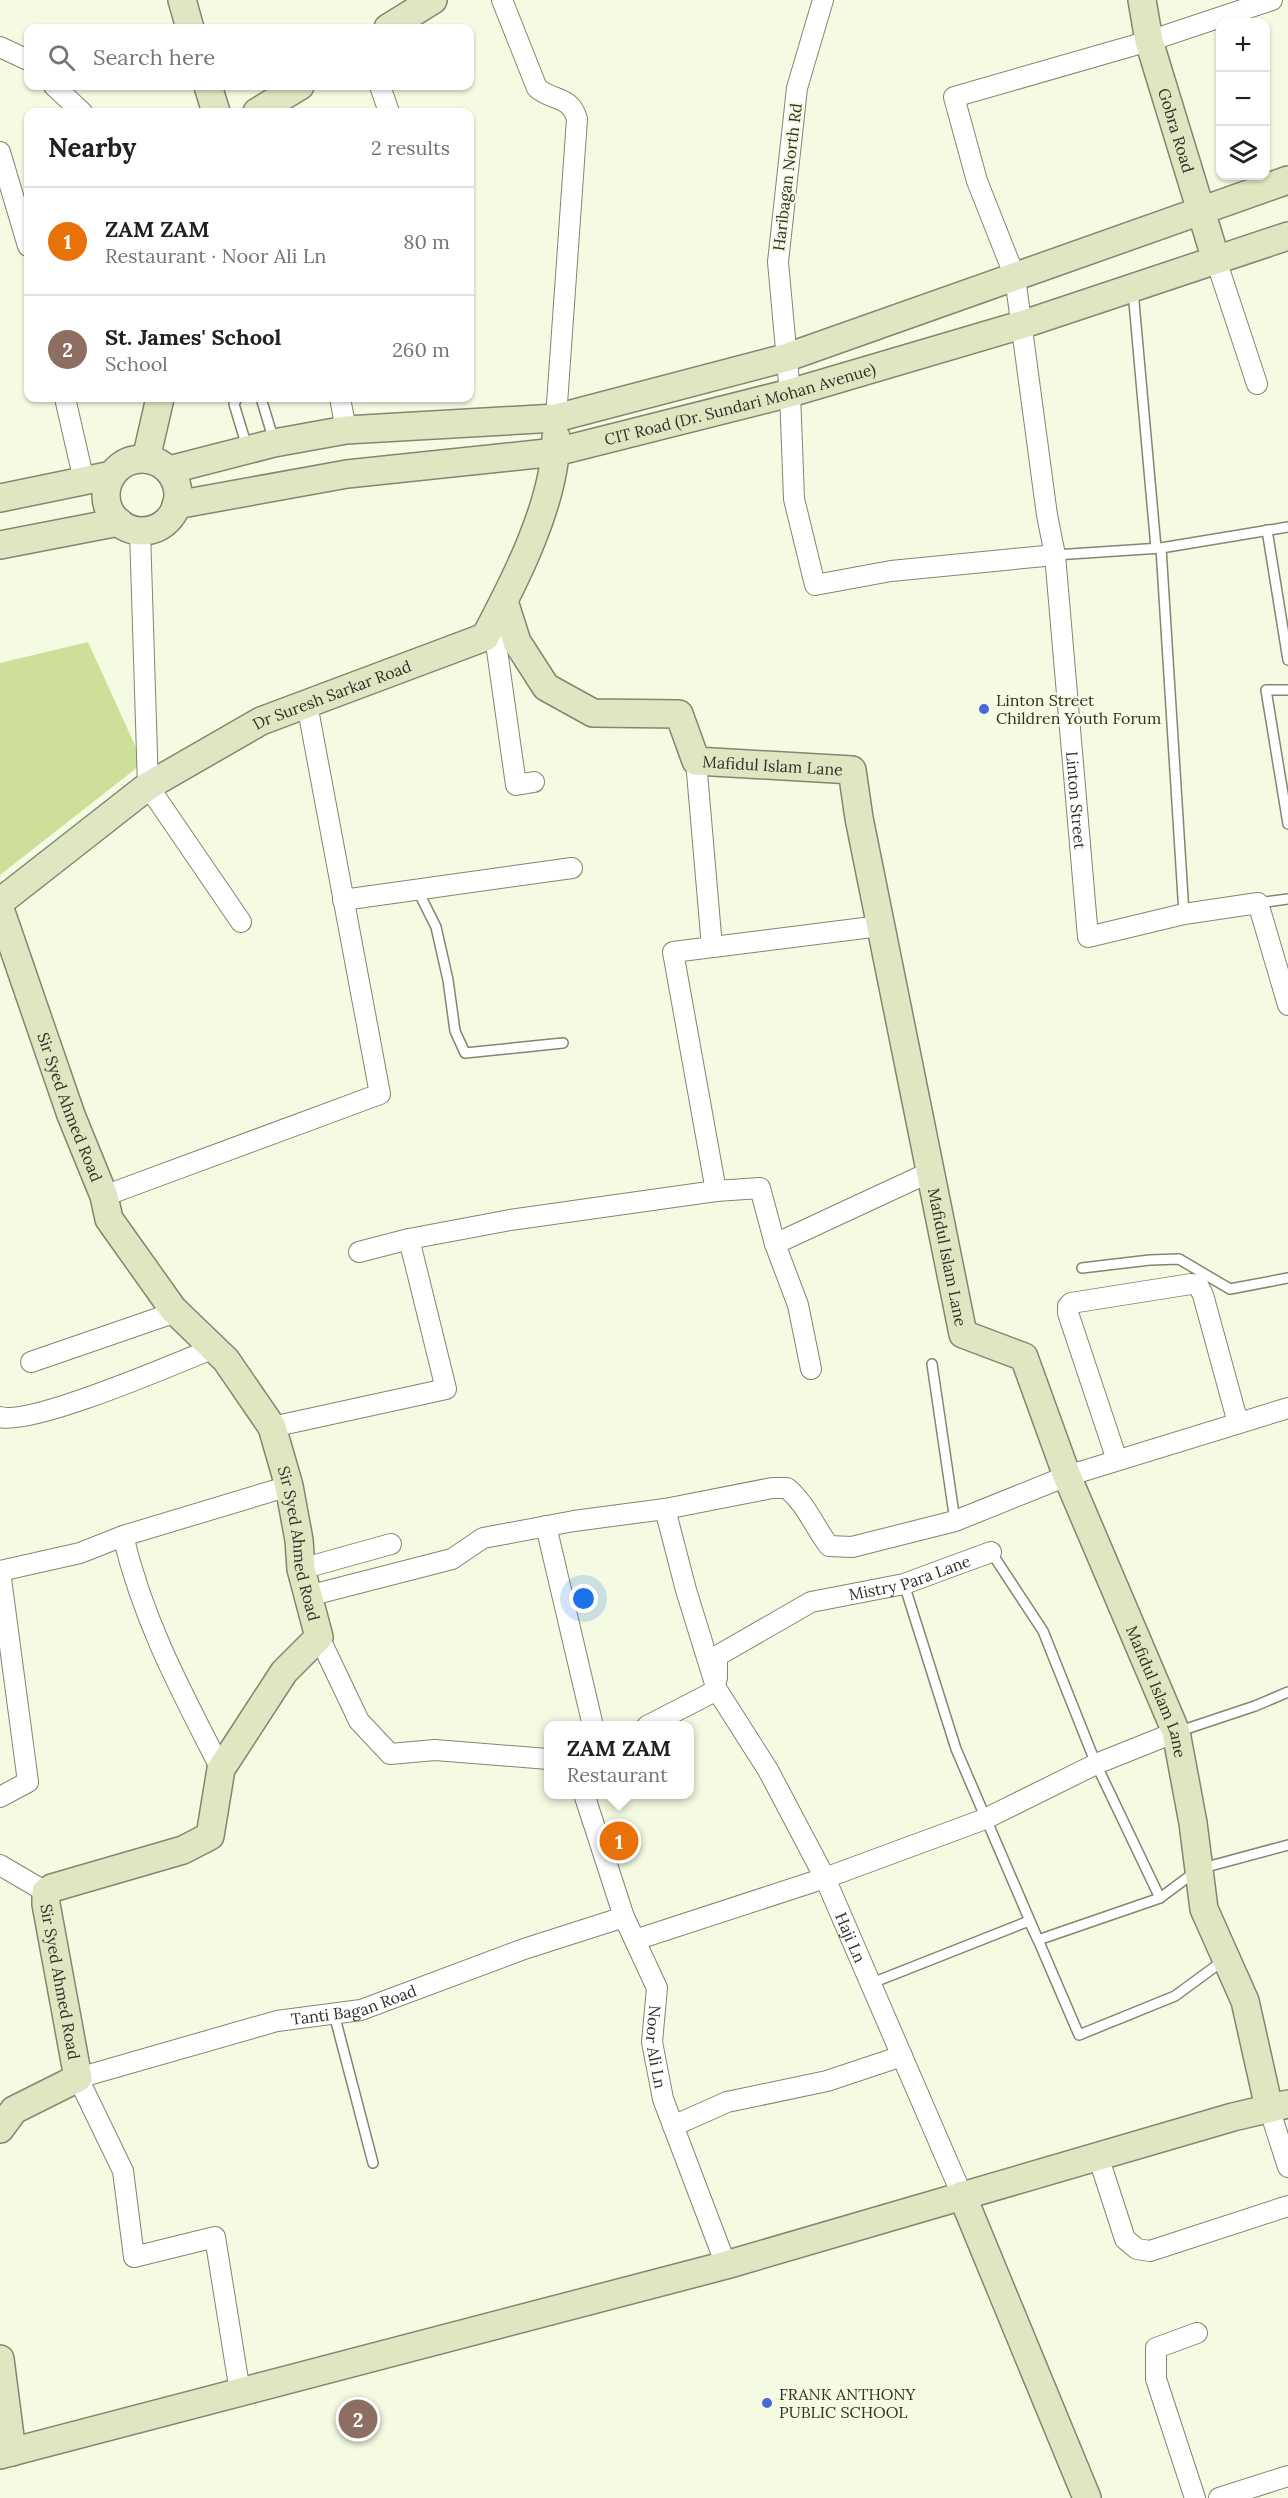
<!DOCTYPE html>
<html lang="en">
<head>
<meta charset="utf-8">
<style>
	:root { --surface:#fff; --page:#f6f6f6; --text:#202124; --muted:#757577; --line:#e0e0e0; --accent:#111827 }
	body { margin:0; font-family:Lora,serif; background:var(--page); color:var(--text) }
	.controls { position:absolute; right:18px; top:18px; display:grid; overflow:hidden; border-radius:12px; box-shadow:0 2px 4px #0004 }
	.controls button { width:54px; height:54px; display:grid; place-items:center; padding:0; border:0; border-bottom:2px solid var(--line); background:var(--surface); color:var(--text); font:30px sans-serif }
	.you { position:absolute; left:584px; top:1599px; width:21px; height:21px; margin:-15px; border:4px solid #fff; border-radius:50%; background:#1a73e8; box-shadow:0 0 0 9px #1a73e833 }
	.badge { display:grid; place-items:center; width:39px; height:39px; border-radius:50%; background:var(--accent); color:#fff; font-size:20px; font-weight:700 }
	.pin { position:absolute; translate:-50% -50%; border:3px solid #fff; box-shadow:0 2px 6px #0006 }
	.popup { position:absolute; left:544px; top:1721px; width:150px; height:78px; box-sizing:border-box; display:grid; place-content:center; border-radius:12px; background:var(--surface); filter:drop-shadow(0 2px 4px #0005); font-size:20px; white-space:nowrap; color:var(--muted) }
	.popup b { font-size:22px; color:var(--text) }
	.popup::after { content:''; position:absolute; left:50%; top:100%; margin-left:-12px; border:12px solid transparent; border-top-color:var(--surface) }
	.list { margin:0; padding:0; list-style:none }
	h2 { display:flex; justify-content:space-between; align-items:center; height:78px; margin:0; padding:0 24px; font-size:26px }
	h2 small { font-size:20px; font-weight:400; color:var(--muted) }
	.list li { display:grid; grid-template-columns:39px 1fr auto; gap:18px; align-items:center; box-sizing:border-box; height:108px; padding:0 24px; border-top:2px solid var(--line) }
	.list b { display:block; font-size:22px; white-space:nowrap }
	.list p { margin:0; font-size:20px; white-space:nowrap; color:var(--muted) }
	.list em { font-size:20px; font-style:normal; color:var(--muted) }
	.icon { flex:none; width:33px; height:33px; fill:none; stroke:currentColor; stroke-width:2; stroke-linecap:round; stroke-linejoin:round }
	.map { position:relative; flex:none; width:1288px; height:2498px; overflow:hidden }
	.search { position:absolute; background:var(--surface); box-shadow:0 2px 4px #0004; left:24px; top:24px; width:450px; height:66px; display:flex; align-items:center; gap:15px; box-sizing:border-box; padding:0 21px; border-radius:12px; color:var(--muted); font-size:22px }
	.panel { position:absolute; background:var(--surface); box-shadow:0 2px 4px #0004; left:24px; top:108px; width:450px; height:294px; border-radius:12px }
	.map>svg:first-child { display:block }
</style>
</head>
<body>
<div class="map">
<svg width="1288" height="2498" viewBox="0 0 1288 2498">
	<rect width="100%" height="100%" fill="#f5fbe2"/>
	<!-- green -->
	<polygon fill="#cedf9a" points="88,642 143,763 0,875 0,663"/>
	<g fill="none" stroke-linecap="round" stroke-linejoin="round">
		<!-- lane casing -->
		<g stroke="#818770" stroke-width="12">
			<g id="lane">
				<polyline points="1133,291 1156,548"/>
				<polyline points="237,398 234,404 247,447"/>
				<polyline points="261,398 274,441"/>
				<polyline points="1267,530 1288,660"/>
				<polyline points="1161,548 1184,914"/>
				<polyline points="1055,555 1161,548 1288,527"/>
				<polyline points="1288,690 1266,690 1288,824"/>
				<polyline points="417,889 436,927 448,980 455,1031 465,1053 563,1043"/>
				<polyline points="1258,903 1288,899"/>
				<polyline points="1082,1268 1150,1260 1179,1259 1230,1289 1288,1278"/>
				<polyline points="932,1364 955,1521"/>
				<polyline points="991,1552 1043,1631 1096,1764 1160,1898"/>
				<polyline points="904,1584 956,1749 1079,2035 1175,1996 1224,1960"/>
				<polyline points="1177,1732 1255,1706 1288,1692"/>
				<polyline points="872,1983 1029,1921 1038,1940 1160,1898 1199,1869 1288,1845"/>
				<polyline points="334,2014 373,2163"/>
			</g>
		</g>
		<!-- street casing -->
		<g stroke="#818770" stroke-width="22">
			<g id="street">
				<path d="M502 0 537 88C554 102 570 95 577 119L556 418"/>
				<polyline points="823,0 797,88 778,262 790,393 794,499 815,585 891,571 1055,555"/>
				<path id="s1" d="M1272 0 1149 41 954 97 977 181 1015 277 1047 515 1055 555 1088 937 1184 914 1258 903 1288 1005"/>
				<polyline points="0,47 28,60"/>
				<polyline points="54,86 82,112"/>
				<polyline points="380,86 389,112"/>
				<polyline points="0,152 28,246"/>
				<polyline points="1216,260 1257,384"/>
				<polyline points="65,398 84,481"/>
				<polyline points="340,398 346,430"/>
				<polyline points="140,531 148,786 241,922"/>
				<polyline points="483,637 495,636 516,785 534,782"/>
				<polyline points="696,761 712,947"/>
				<polyline points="343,900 572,868"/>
				<polyline points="716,1191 673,952 880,926"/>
				<polyline points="104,1196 380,1094 307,704"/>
				<polyline points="775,1244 930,1172"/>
				<polyline points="359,1252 409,1239 510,1220 716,1191 760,1188 775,1244 798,1305 811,1369"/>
				<polyline points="31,1362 176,1312"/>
				<path d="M0 1417C32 1426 177 1363 214 1348"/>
				<polyline points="272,1427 446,1389 409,1239"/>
				<polyline points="1117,1460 1068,1313 1068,1306 1071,1303 1191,1284 1198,1285 1203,1295 1238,1423"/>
				<path id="s2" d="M665 1509 686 1590 717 1690 768 1770 825 1878 962 2195"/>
				<polyline points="546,1526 593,1726"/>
				<path d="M123 1536C144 1623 181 1691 221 1769"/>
				<polyline points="301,1569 391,1544"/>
				<polyline points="0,1571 80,1553 123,1536 289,1486"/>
				<polyline points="0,1571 28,1782 0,1797"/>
				<path d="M308 1596 452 1559 483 1538 574 1521 665 1509 772 1488H787C806 1504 814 1526 829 1546L852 1547 955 1521 1067 1476 1288 1408"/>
				<polyline points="319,1637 359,1721 390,1754 435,1750 548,1759"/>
				<path id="s3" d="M717 1678V1656L811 1602 904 1584 991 1552"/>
				<polyline points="647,1726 717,1690"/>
				<path id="s4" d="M584 1794 624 1917 657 1988 652 2042 663 2099 726 2265"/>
				<polyline points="0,1865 46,1892"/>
				<polyline points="635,1940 825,1878 985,1819 1096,1764 1176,1732"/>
				<polyline points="1269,2108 1288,2167"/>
				<polyline points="673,2126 727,2102 827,2081 902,2056"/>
				<polyline points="1098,2156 1125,2239 1137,2249 1150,2251 1288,2206"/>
				<path id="s5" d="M240 2392 215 2237 134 2257 123 2171 78 2078 277 2021 361 2010 524 1949 624 1917"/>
				<polyline points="1195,2498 1156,2379 1156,2348 1197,2333"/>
				<polyline points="1219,2498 1288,2476"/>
			</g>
		</g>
		<!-- secondary casing -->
		<g stroke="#818770" stroke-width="30">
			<g id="secondary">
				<polyline points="182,0 190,28"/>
				<path id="s6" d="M1142 0 1149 41 1216 260"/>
				<polyline points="388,28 433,0"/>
				<polyline points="208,86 216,112"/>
				<polyline points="257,112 300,86"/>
				<polyline points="146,459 160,398"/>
				<circle cx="142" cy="495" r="36"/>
				<polyline points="169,470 274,443 346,430 556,418 785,358 1288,180"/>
				<polyline points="0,498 112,475"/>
				<path id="s7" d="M176 505 347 474 556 452 790 393 1021 325 1288 236"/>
				<polyline points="0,545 119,522"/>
				<path id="s8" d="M504 601 517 642 546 687 593 713 679 714 696 761 852 770 859 818 963 1334 1024 1357 1067 1476 1176 1732 1193 1823 1204 1909 1245 2001 1269 2108"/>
				<path id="s9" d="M0 902 148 786 261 721 485 637C515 581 556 501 556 437"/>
				<path id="s10" d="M0 909 71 1115 104 1196 109 1219 173 1309 226 1360 272 1427 289 1486 299 1540 301 1569 319 1637 284 1672 221 1769 210 1836 183 1850 52 1888 46 1892V1904L78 2078 14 2110 0 2129"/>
				<polyline points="962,2195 1087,2498"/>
				<polyline points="0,2359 12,2452"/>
				<polyline points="0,2455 726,2265 1233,2117 1288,2104"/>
			</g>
		</g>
		<!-- lane -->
		<use href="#lane" stroke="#fff" stroke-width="9"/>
		<!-- street -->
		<use href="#street" stroke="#fff" stroke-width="20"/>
		<!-- secondary -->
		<use href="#secondary" stroke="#dfe6c2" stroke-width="27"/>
	</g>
	<!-- markers -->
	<g fill="#4966da" stroke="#f5fbe2" stroke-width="2">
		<circle cx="984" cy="709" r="6"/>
		<circle cx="767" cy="2403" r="6"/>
	</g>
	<g text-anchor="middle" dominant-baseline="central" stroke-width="4.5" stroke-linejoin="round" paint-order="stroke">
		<!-- street labels -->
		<g font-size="16" fill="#2f3228" stroke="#f5fbe2">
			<text stroke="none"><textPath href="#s6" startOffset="135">Gobra Road</textPath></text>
			<text transform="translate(787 177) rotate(-83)">Haribagan North Rd</text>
			<text stroke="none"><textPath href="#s7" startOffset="574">CIT Road (Dr. Sundari Mohan Avenue)</textPath></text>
			<text stroke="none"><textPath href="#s9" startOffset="394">Dr Suresh Sarkar Road</textPath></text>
			<text stroke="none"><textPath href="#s8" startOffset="363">Mafidul Islam Lane</textPath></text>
			<text stroke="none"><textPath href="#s1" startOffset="1050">Linton Street</textPath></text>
			<text stroke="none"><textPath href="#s10" startOffset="210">Sir Syed Ahmed Road</textPath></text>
			<text stroke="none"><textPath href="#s8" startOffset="939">Mafidul Islam Lane</textPath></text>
			<text stroke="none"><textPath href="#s10" startOffset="714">Sir Syed Ahmed Road</textPath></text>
			<text stroke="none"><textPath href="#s3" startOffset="232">Mistry Para Lane</textPath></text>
			<text stroke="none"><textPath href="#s8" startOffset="1443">Mafidul Islam Lane</textPath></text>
			<text stroke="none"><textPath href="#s2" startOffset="470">Haji Ln</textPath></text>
			<text stroke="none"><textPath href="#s10" startOffset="1308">Sir Syed Ahmed Road</textPath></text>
			<text stroke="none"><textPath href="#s5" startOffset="716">Tanti Bagan Road</textPath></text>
			<text stroke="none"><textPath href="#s4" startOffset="267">Noor Ali Ln</textPath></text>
		</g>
		<!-- poi labels -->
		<g font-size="16" fill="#2f3228" stroke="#f5fbe2" text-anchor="start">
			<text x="996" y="700">Linton Street<tspan x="996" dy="18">Children Youth Forum</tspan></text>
			<text x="779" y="2394">FRANK ANTHONY<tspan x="779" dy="18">PUBLIC SCHOOL</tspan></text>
		</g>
	</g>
</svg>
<div class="controls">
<button>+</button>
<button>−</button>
<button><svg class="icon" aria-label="layers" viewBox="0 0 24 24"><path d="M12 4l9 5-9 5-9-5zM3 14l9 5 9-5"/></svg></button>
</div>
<div class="you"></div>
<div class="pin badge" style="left:619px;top:1841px;background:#e8710a">1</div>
<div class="popup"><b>ZAM ZAM</b>Restaurant</div>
<div class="pin badge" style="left:358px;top:2419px;background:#8d6e63">2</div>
<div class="search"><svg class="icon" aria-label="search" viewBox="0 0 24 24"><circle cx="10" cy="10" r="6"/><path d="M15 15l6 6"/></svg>Search here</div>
<section class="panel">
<h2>Nearby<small>2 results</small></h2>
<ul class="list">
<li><span class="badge" style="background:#e8710a">1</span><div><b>ZAM ZAM</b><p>Restaurant · Noor Ali Ln</p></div><em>80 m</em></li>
<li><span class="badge" style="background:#8d6e63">2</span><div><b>St. James' School</b><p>School</p></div><em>260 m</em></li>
</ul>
</section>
</div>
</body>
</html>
